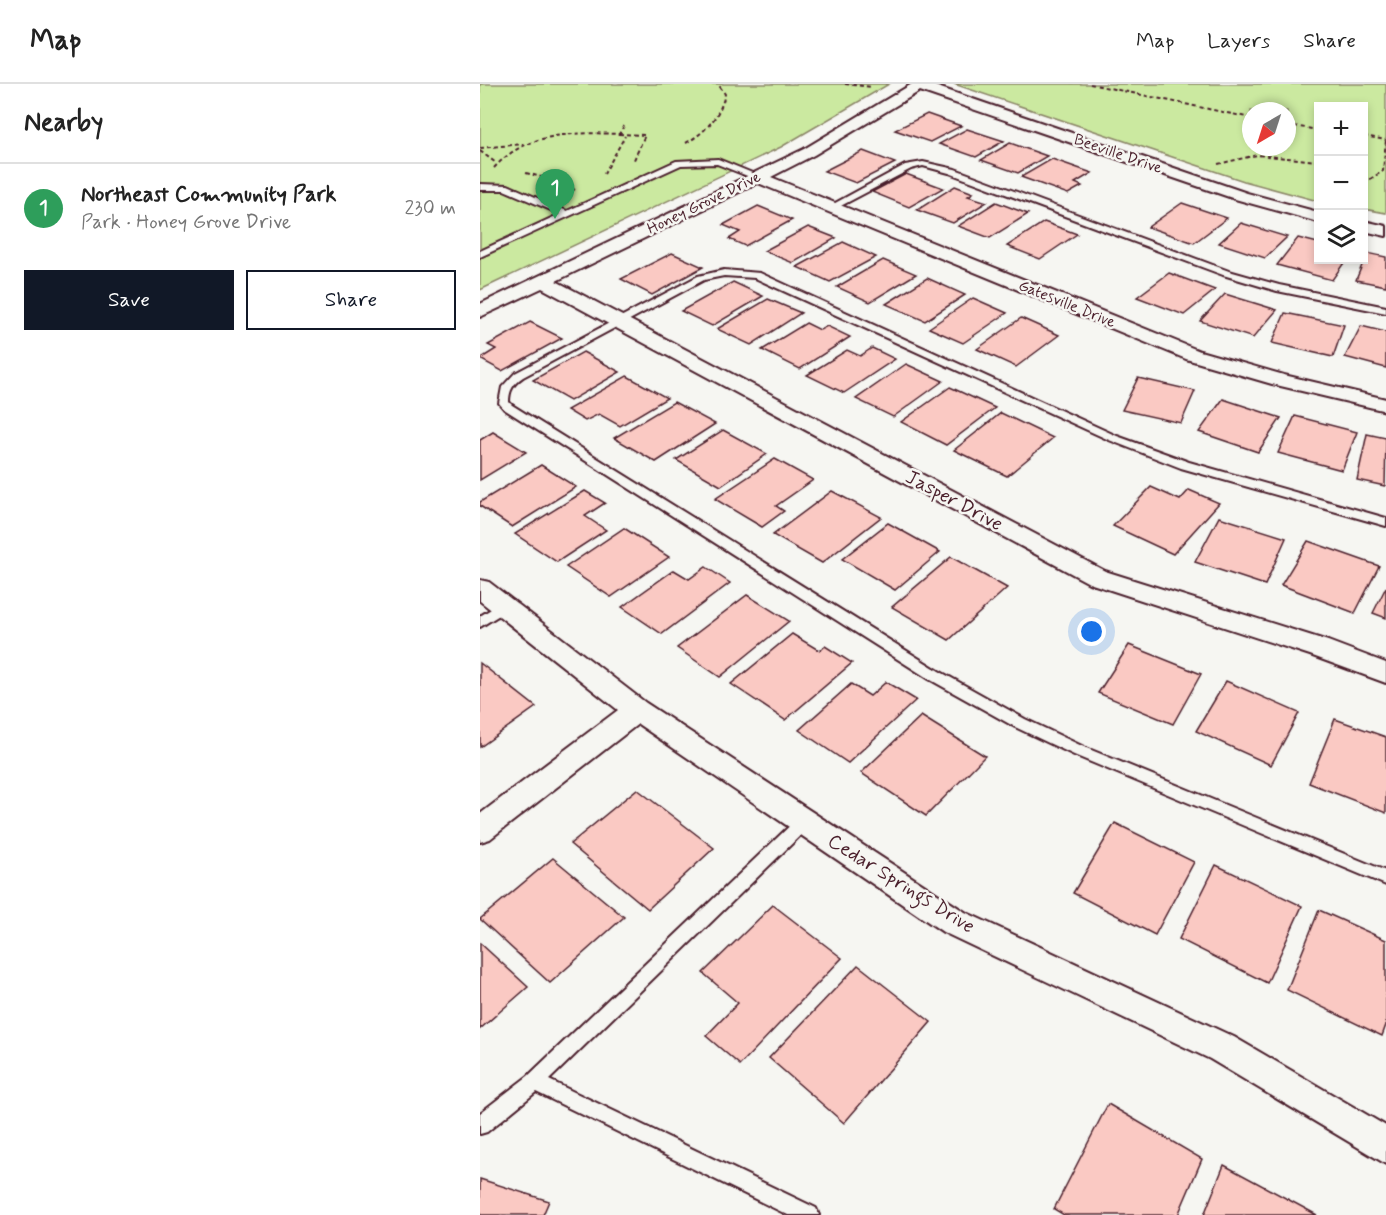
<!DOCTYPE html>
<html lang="en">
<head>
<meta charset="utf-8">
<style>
	:root { --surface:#fff; --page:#f6f6f6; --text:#222; --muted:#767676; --line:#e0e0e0; --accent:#111827 }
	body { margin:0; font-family:Mynerve,sans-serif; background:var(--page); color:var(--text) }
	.controls { position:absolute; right:18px; top:18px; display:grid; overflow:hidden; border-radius:0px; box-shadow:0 3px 9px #0003 }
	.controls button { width:54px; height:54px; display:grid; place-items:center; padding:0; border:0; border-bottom:2px solid var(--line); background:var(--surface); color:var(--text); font:30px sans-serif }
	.compass { position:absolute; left:762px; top:18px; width:54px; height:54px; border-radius:50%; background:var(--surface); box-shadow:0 3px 9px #0003; rotate:219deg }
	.you { position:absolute; left:612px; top:548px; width:21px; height:21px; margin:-15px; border:4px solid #fff; border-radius:50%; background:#1a73e8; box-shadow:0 0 0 9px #1a73e833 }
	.badge { display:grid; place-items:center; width:39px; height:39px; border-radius:50%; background:var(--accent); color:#fff; font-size:20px; font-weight:700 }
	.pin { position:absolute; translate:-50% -50px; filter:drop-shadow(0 2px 3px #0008) }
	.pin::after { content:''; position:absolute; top:32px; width:21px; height:18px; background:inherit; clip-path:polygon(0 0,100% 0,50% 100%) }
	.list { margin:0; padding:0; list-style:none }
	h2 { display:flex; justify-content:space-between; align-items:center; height:78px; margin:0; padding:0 24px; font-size:26px }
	h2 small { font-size:20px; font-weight:400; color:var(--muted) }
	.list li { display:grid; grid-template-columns:39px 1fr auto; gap:18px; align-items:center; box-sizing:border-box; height:90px; padding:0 24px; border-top:2px solid var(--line) }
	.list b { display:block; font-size:22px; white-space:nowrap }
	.list p { margin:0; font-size:20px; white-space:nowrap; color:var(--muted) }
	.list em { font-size:20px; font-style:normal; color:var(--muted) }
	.actions { display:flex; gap:12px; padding:18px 24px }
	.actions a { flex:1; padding:14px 0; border:2px solid var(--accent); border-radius:0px; text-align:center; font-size:21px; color:var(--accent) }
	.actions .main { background:var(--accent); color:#fff }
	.icon { flex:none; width:33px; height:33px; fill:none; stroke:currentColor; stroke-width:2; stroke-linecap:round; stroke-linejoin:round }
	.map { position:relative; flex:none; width:906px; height:1131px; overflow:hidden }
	header { display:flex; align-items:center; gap:36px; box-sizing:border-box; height:84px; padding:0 30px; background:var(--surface); border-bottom:2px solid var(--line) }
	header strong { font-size:28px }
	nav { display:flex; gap:33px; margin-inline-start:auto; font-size:21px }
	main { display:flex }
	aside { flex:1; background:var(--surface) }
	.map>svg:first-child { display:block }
</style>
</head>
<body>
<header>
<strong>Map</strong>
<nav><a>Map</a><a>Layers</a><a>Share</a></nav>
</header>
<main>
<aside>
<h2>Nearby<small></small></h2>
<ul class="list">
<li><span class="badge" style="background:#2e9e5b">1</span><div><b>Northeast Community Park</b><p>Park · Honey Grove Drive</p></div><em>230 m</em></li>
</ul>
<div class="actions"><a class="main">Save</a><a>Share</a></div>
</aside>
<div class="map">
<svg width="906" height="1131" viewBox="0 0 906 1131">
	<rect width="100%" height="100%" fill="#f6f6f2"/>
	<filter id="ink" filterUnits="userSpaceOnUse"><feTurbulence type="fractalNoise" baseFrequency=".0167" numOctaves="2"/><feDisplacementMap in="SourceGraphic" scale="12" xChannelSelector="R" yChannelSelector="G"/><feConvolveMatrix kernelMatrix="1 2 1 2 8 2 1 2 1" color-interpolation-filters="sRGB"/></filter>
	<g filter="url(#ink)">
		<!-- green -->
		<g fill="#cbe9a0" stroke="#8a8466" stroke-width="1.5" fill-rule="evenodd">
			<polygon points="0,0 409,0 301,63 0,206"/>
			<path d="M474 0H906V129L884 125V22H838V117L764 97ZM771 27H807V63H771Z"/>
		</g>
		<!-- building -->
		<g fill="#fac9c3" stroke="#4a1f2b" stroke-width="1.5">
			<polygon points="447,30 481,42 450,58 415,46"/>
			<polygon points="487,45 524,57 496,73 459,60"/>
			<polygon points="530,59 567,72 538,89 501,76"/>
			<polygon points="383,67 415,79 376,99 344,87"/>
			<polygon points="572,75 612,89 595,99 602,102 588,110 541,93"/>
			<polygon points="426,90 463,104 429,123 392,108"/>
			<polygon points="475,102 493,109 488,112 507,118 473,139 437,126"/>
			<polygon points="516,118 548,130 510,154 478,142"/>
			<polygon points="702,119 747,134 714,159 668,143"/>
			<polygon points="278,122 312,136 265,162 249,155 260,148 243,141"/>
			<polygon points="564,138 597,150 560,175 527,162"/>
			<polygon points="761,139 807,153 785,174 739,159"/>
			<polygon points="328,143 356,154 313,179 284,167"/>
			<polygon points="818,154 838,159 838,176 866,176 852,196 797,181"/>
			<polygon points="363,158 396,173 350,198 317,183"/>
			<polygon points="192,169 223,183 172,211 141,195"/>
			<polygon points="887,169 906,173 906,202 876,196"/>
			<polygon points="403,176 436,190 390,218 357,203"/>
			<polygon points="689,189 735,206 704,231 657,213"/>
			<polygon points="447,194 485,211 445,237 406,220"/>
			<polygon points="253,198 283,212 232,242 201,227"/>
			<polygon points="745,210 797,226 773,254 720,237"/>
			<polygon points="493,214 527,229 483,259 449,244"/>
			<polygon points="288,215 321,229 271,261 237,245"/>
			<polygon points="805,229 864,241 853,273 792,259"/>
			<polygon points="541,234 579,251 536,283 497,265"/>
			<polygon points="50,238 82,254 22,287 0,275 16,265 8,261"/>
			<polygon points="326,239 340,246 347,242 370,253 320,285 282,266"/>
			<polygon points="881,242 906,248 906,284 865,273"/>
			<polygon points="392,264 415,275 364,309 327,291 367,266 380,272"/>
			<polygon points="103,268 140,288 90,317 53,296"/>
			<polygon points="426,280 463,297 413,333 376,315"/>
			<polygon points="147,292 187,314 140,342 119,330 105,337 87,326"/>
			<polygon points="658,294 715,307 701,339 642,326"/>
			<polygon points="470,303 515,324 466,361 421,338"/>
			<polygon points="743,315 801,334 778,368 719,348"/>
			<polygon points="194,318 235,340 176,378 134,354"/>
			<polygon points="521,329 573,354 527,392 474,366"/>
			<polygon points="815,332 877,348 862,386 798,369"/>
			<polygon points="243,346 287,370 241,402 196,376"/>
			<polygon points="13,348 46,368 0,396 0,356"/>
			<polygon points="887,350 906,354 905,402 877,396"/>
			<polygon points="295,375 333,396 296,422 304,427 282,443 235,415"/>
			<polygon points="61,381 96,403 32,443 0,422 0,418"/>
			<polygon points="671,403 700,416 709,406 739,419 693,470 633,442"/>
			<polygon points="105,407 125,419 105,432 126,446 77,478 35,450"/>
			<polygon points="352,407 401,433 342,479 293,451"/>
			<polygon points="739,433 806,454 785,501 715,478"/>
			<polygon points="408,439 460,468 415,506 362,475"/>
			<polygon points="144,444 189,473 131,513 86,483"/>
			<polygon points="828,457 899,482 875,529 801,501"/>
			<polygon points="471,473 527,504 469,556 412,523"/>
			<polygon points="226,483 250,499 182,550 142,523 194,486 209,495"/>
			<polygon points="906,503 906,534 893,529"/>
			<polygon points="267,511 309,537 240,593 197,564"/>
			<polygon points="312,550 340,567 345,562 372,579 305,636 251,600"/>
			<polygon points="649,561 721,590 693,640 618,609"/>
			<polygon points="0,579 56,623 0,663"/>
			<polygon points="746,597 819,629 791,681 716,647"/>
			<polygon points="406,598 436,616 368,679 319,646 371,600 390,612"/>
			<polygon points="441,632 505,672 446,732 381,689"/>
			<polygon points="855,635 906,653 906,729 829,699"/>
			<polygon points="157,705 234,764 168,825 90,760"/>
			<polygon points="635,739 714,778 675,851 593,809"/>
			<polygon points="73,774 144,833 70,899 0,835"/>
			<polygon points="736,781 822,822 787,899 699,855"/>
			<polygon points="293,821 362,874 260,981 226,952 258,919 223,889"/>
			<polygon points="839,826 906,856 906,941 902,952 807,906"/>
			<polygon points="0,859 48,903 0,945"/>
			<polygon points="378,881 451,938 364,1039 289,974"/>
			<polygon points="628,1020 722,1075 698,1131 584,1131 574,1125"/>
			<polygon points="744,1081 837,1131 724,1131"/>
			<polygon points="0,1095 69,1117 63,1131 0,1131"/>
		</g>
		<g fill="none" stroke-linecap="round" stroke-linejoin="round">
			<!-- service casing -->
			<g stroke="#4a1f2b" stroke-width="4">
				<g id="service">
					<polygon points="238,75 282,93 275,95 237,80 201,81 0,173 0,167 80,130 24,106 0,106 0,100 28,101 87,127 196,77"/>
					<polygon points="443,78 475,85 749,187 799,201 906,223 906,229 797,207 743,191 469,89 443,82 431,85 353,126 346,124 425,81"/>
					<path d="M244 186 280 189 637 352 709 378 906 434V442L701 384 629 356 275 194 244 192 224 196 43 293C33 300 29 306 29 318L32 321 459 587 545 635 604 663 906 787V801L594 671 535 643 449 595 24 325 19 319 22 303 35 289 218 192Z"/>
					<polygon points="24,517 29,519 31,522 29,525 0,543 0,532"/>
					<polygon points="324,732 329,733 332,738 329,743 69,996 336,1124 339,1131 308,1131 56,1008 7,1048 0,1050 0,1029 48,992 319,733"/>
				</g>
			</g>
			<!-- minor casing -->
			<g stroke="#4a1f2b" stroke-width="4">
				<g id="minor">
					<polygon points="432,0 449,0 767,109 838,128 838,138 755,115 440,7 334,71 291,93 720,267 804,291 906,315 906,327 792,300 706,275 278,99 76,197 625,487 848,557 906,579 906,599 830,571 609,499 62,204 0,233 0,220 324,65"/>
					<polygon points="884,137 906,142 906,152 884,147"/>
					<polygon points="0,496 9,498 166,619 485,828 754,953 906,1042 906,1080 730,975 463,848 158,640 10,755 0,758 0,730 138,626 0,517"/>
				</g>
			</g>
			<!-- path -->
			<g stroke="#4a1f2b" stroke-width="2" stroke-dasharray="4 3" stroke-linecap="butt">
				<polyline points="365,0 392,3"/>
				<polyline points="610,0 771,34"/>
				<polyline points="807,41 838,46"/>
				<polyline points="139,50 165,51 153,78"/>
				<polyline points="884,52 906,56"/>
				<path d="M206 59C226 48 240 32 245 10L238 0"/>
				<polyline points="0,64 43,60"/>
				<polyline points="0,67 16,79"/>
				<polyline points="738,80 777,71 838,77"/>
				<path d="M14 84C46 48 94 48 139 50L144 42"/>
				<polyline points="46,89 80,98 95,106"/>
				<polyline points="124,90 145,52"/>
				<polyline points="884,99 903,87 906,56"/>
			</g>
			<!-- service -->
			<use href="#service" fill="#f6f6f2" fill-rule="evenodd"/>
			<!-- minor -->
			<use href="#minor" fill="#f6f6f2" fill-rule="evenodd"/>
		</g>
	</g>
	<g text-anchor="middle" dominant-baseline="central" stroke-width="5" stroke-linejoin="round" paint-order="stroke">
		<!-- far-street labels -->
		<g font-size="16" fill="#4a1f2b" stroke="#f6f6f2">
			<text transform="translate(638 70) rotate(19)">Beeville Drive</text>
			<text transform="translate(224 119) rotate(-26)">Honey Grove Drive</text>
			<text transform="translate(587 220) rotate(22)">Gatesville Drive</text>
		</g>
		<!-- street labels -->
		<g font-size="20" fill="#4a1f2b" stroke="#f6f6f2">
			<text transform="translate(474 417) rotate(28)">Jasper Drive</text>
			<text transform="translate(421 800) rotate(32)">Cedar Springs Drive</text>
		</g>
	</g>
</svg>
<div class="controls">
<button>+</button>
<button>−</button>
<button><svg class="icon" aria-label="layers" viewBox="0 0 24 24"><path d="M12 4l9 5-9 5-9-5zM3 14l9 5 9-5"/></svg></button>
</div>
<svg class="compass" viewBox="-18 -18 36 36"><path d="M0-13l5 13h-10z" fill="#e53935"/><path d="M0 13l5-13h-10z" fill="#767676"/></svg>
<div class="you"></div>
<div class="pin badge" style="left:75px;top:135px;background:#2e9e5b">1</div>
</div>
</main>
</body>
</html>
